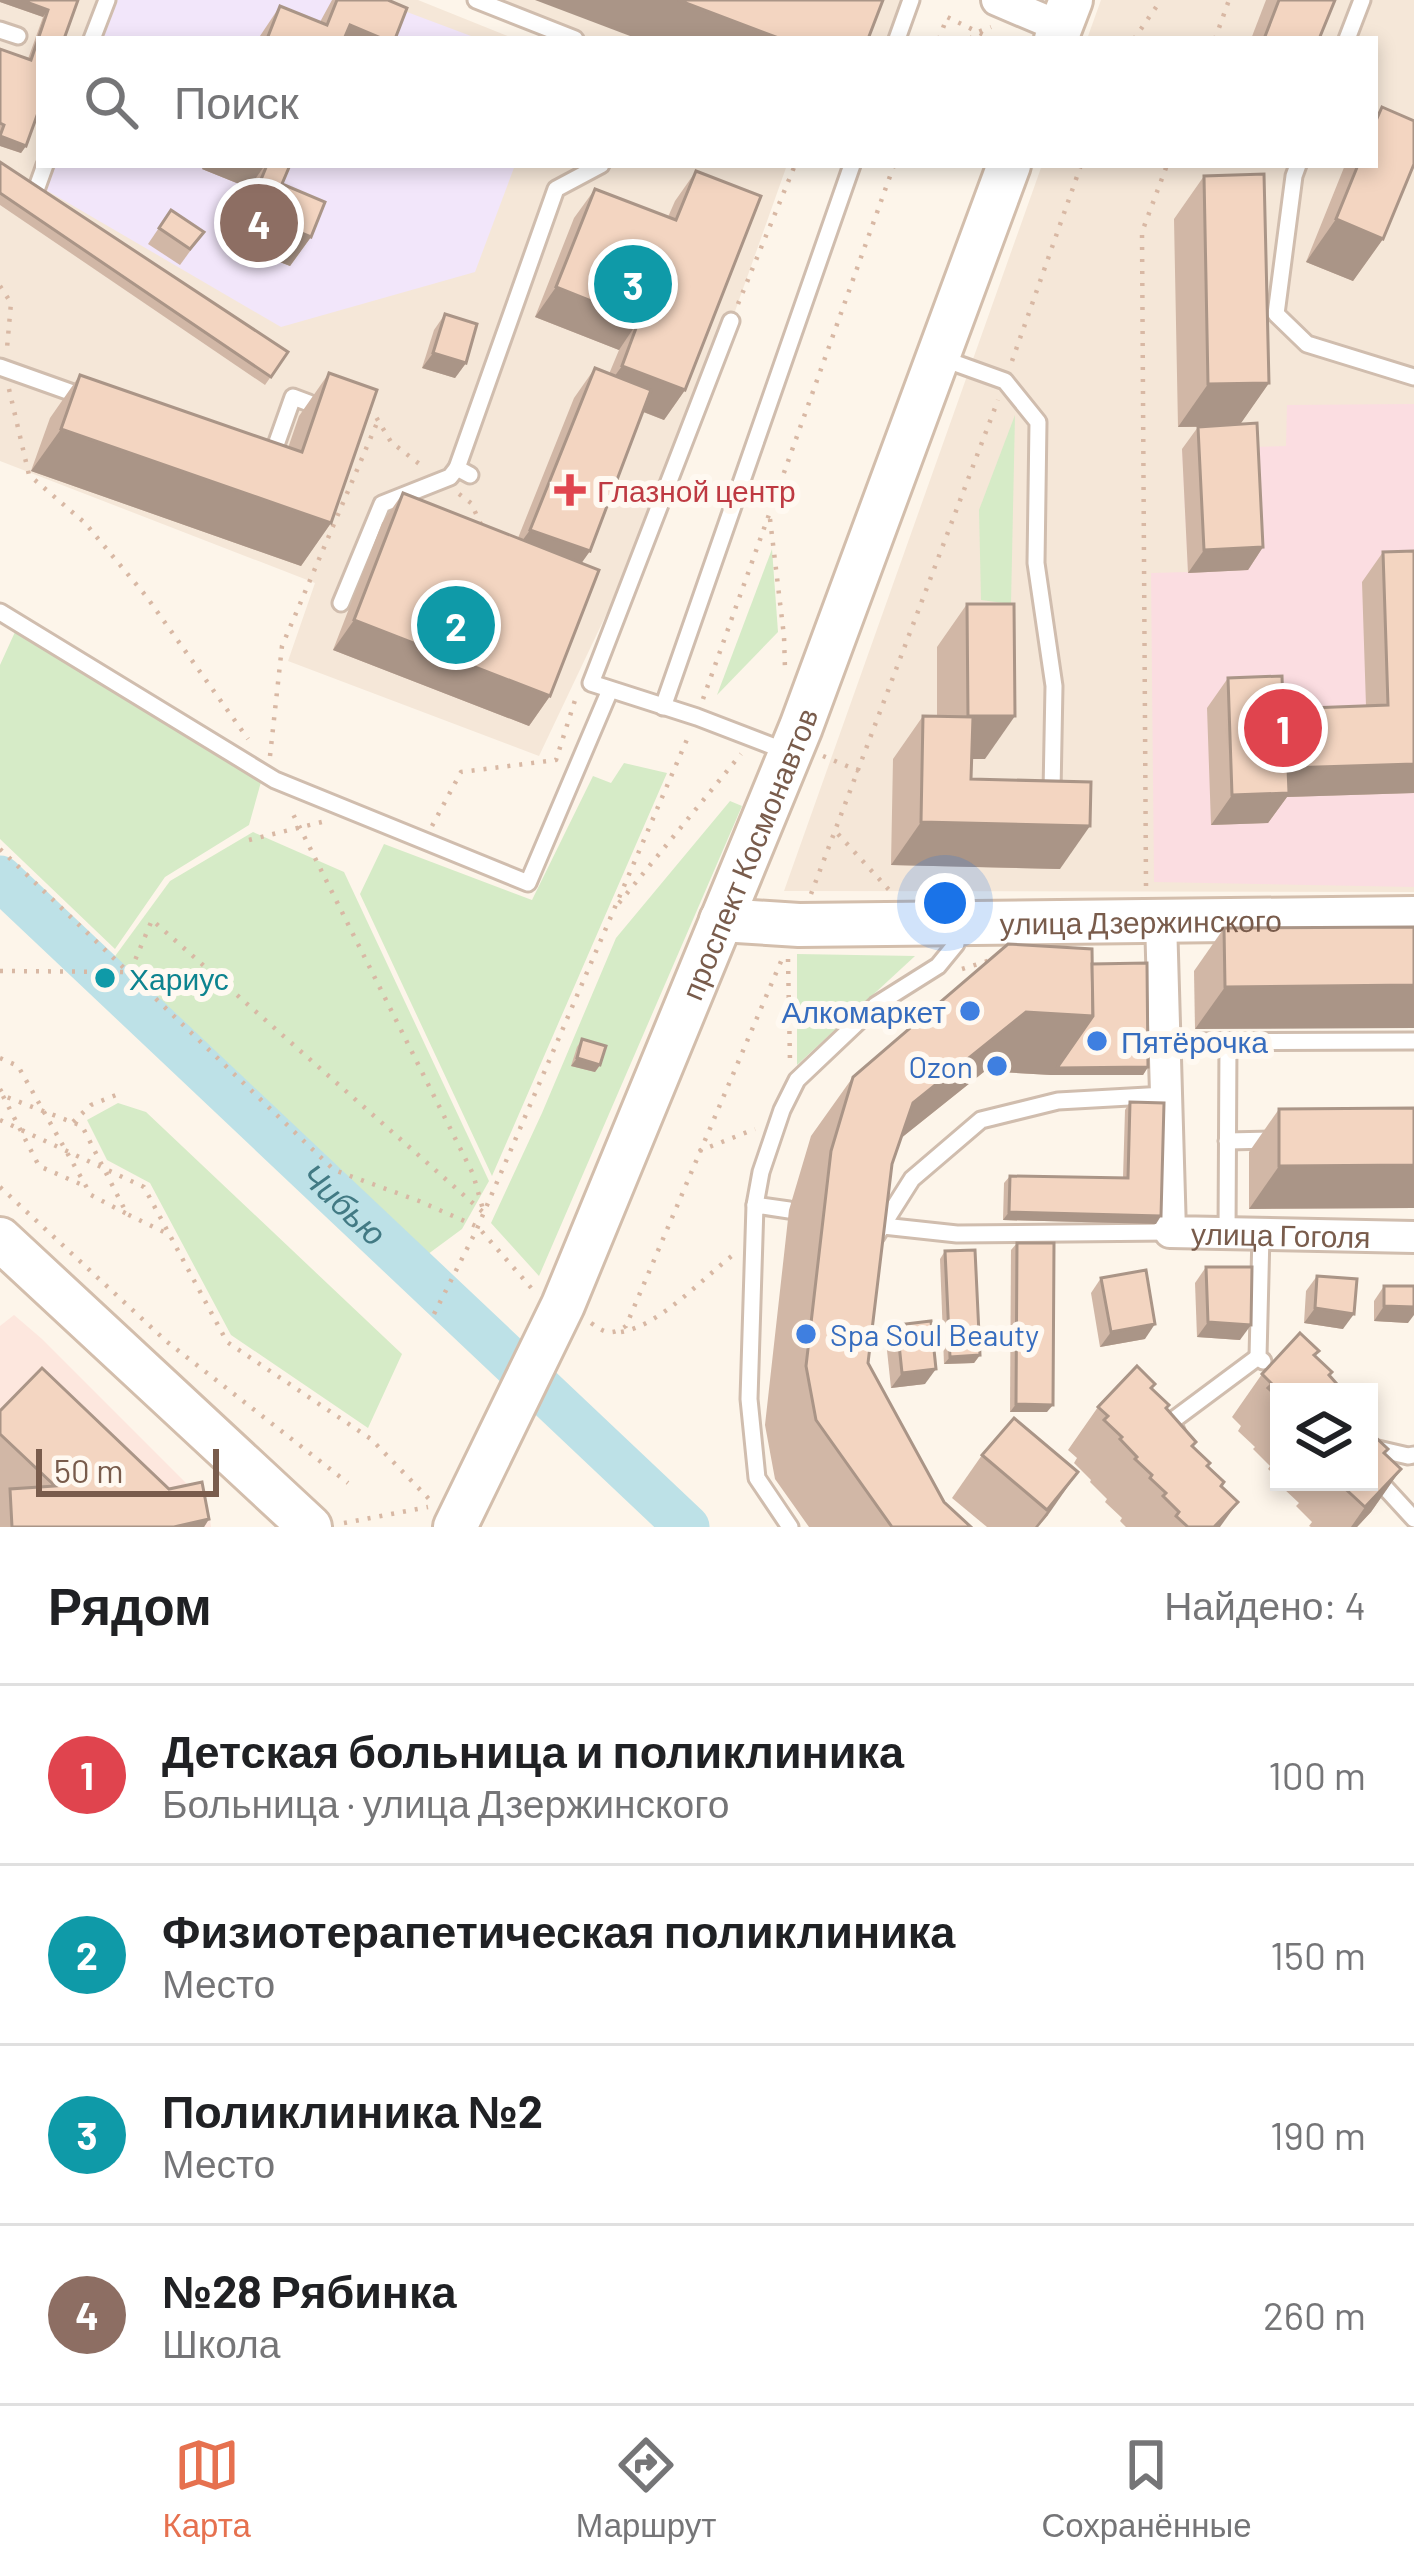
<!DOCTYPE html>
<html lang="ru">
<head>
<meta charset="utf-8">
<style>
	:root { --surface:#fff; --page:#f2f2f2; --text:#202124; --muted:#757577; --line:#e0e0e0; --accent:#e6714f }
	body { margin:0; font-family:Barlow,sans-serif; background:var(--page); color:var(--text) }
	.controls { position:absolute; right:36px; bottom:36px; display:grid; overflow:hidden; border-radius:0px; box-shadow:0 6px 18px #0003 }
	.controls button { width:108px; height:108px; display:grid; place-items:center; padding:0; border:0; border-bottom:3px solid var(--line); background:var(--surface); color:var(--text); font:60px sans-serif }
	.scale { position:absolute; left:36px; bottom:30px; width:183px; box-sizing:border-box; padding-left:12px; border:6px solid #795c4c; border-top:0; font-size:33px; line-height:42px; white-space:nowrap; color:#795c4c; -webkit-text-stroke:9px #fff9f1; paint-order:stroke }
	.you { position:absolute; left:945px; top:903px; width:42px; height:42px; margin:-30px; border:9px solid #fff; border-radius:50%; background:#1a73e8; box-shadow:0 0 0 18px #1a73e833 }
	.badge { display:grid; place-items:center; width:78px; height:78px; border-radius:50%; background:var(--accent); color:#fff; font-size:39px; font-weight:700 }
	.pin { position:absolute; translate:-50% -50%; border:6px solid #fff; box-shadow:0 3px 12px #0006 }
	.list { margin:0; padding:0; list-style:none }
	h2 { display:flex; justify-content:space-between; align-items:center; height:156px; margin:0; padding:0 48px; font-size:51px }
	h2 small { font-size:39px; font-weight:400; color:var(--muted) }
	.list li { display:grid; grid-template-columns:78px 1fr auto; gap:36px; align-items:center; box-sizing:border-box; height:180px; padding:0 48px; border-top:3px solid var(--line) }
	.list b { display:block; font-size:45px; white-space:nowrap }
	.list p { margin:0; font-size:39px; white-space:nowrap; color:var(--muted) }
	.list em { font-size:39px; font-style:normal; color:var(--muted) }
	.icon { flex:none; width:66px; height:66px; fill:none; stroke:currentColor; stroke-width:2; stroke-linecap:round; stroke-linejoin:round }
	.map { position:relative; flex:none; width:1414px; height:1527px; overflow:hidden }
	.search { position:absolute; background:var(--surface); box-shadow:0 6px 18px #0003; left:36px; right:36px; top:36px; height:132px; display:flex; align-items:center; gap:30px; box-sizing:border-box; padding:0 42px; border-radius:0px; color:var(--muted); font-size:45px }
	.sheet { height:876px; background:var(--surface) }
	nav { display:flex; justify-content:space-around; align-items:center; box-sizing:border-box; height:168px; border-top:3px solid var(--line); background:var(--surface); font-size:33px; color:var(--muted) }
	nav a { display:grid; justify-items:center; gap:6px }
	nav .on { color:var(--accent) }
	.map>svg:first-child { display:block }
</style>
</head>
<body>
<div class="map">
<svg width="1414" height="1527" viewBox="0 0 1414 1527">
	<rect width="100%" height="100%" fill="#fdf5ea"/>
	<!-- residential -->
	<g fill="#f5e7d8">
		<polygon points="0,0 418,0 515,39 39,39 39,165 787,165 690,438 539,756 288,661 315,583 0,461"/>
		<polygon points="493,0 902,0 889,39 593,39"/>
		<polygon points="1101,0 1414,0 1414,892 784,891 1042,165 1375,165 1375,39 1087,39"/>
	</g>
	<!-- commercial -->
	<polygon fill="#fde7de" points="14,1315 42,1339 208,1505 211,1527 0,1527 0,1326"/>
	<!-- education -->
	<g fill="#f2e6fa">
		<polygon points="115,0 375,0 479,39 101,39"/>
		<polygon points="55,165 515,165 475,272 281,327 46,190"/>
	</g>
	<!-- medical -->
	<polygon fill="#fbdde1" points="1414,404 1414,887 1154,882 1151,573 1188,572 1182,449 1286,446 1287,405"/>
	<!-- green -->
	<g fill="#d6ebc7">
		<polygon points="1015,415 1011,604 981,600 979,510"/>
		<polygon points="772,549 778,632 717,695"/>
		<polygon points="15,632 261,782 249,825 165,877 115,949 0,839 0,665"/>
		<polygon points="624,763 667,773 492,1176 360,894 384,844 532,900 593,776 611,783"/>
		<polygon points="730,801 742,806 539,1276 491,1223 542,1113 616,938"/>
		<polygon points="253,832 344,872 489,1181 462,1229 420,1260 193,1045 110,963 170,881"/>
		<polygon points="797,954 915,956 797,1065"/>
		<polygon points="118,1103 146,1112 402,1354 368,1428 231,1335 150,1183 107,1160 87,1120"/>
	</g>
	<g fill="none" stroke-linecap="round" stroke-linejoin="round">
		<!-- river -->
		<path stroke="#bde1e7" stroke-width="45" id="s1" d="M0 878 687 1527"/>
		<!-- lane casing -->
		<g stroke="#d0bdae" stroke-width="21">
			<g id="lane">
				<polyline points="476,0 575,39"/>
				<polyline points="0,30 18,36"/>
				<polyline points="92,39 107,0"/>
				<polyline points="897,39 911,0"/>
				<polyline points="1347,39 1362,0"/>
				<polyline points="1298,165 1294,176 1276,314 1307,344 1414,377"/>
				<polyline points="36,190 45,165"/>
				<polyline points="731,321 591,683 697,717 788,752"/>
				<polyline points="941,358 1005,381 1038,422 1036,563 1054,686 1052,792 1046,792"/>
				<polyline points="0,367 87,398"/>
				<polyline points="271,459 293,397 309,403"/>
				<polyline points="470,475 457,468 556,189 601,165"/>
				<polyline points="341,603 382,504 450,477 457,468"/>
				<polyline points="0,612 275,780 528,883 610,690"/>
				<polyline points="663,707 852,165"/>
				<polyline points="1164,1042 1414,1041"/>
				<polyline points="1227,1141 1272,1140"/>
				<polyline points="755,1205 789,1210"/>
				<polyline points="874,1225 957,1234 1170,1232"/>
				<polyline points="1227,1234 1228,1042"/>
				<polyline points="1261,1234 1258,1357 1263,1361"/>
				<polyline points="876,1236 912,1179 981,1120 1058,1101 1165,1095"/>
				<polyline points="1178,1436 1172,1421 1258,1357"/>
				<polyline points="1369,1447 1408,1456 1414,1455"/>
				<polyline points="1369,1470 1414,1519"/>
				<polyline points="790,1527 757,1478 749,1399 755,1205 761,1172 782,1110 797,1080 876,1005 938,966 956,944 957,927"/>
			</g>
		</g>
		<!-- street casing -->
		<g stroke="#d0bdae" stroke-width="36">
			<g id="street">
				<polyline points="997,0 1061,27"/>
				<path id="s2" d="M1161 920 1170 1232 1414 1237"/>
			</g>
		</g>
		<!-- secondary casing -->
		<g stroke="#d3beac" stroke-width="48">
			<g id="secondary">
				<polyline points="1056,39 1071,0"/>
				<path id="s3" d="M721 920 799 925 1414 918"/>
				<polyline points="0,1239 310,1527"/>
				<path id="s4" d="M455 1527 563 1305 801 727 1009 165"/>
			</g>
		</g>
		<!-- path -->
		<g stroke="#d8b8a4" stroke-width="4.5" stroke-dasharray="3 9" stroke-linecap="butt">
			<polyline points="939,39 947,17 992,39"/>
			<polyline points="970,39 978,32 991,27"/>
			<polyline points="1134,39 1161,0"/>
			<polyline points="1215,39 1229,0"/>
			<polyline points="0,286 11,303 7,348"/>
			<polyline points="738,304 795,165"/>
			<polyline points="1012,361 1081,165"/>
			<polyline points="9,389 29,475 85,523 146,596 248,739"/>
			<polyline points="368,411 373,412 391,442 422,466"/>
			<polyline points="459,494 471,503 483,529"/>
			<polyline points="770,519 784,636 785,669"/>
			<polyline points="703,699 894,165"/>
			<polyline points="270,756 282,646 377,423"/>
			<polyline points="823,756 859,771"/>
			<polyline points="432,826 461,772 556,760 576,697"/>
			<polyline points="838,834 891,892"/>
			<polyline points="249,840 326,821"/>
			<polyline points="0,849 334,1170 419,1201 478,1227 533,1290"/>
			<polyline points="1146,886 1142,232 1167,165"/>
			<polyline points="811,894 998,400"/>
			<polyline points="619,903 741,754"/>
			<polyline points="788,959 790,1061"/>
			<polyline points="962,969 991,960"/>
			<polyline points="0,971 130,972 152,920 484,1213 473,1174 291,810"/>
			<polyline points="0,1058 18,1066 91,1195 127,1214"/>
			<polyline points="0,1089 4,1096 82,1126 127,1214 166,1233"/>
			<polyline points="3,1096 39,1166 87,1187"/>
			<polyline points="0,1120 144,1187 227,1342 371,1439 431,1501"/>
			<polyline points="73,1122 91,1105 116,1095"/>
			<polyline points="699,1151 755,1129"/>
			<polyline points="0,1187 166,1341 348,1483"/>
			<polyline points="434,1314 476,1231 688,737"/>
			<path d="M591 1323C605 1333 611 1336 626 1326L782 959"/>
			<path d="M621 1332C659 1326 702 1279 733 1255"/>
			<polyline points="344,1523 428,1507"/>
		</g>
		<!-- lane -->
		<use href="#lane" stroke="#fff" stroke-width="15"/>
		<!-- street -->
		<use href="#street" stroke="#fff" stroke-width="30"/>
		<!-- secondary -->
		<use href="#secondary" stroke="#fff" stroke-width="42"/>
	</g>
	<!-- wall -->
	<g fill="#d1b7a6">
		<polygon points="78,0 26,146 21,153 0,146 0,49 28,59 43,17 0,2"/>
		<polygon points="332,0 388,0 395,39 258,39 280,6 320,22"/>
		<polygon points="1266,0 1335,0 1319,39 1251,39"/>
		<polygon points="1382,107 1383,239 1353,281 1306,262 1345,165 1375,165 1375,117"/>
		<polygon points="0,162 288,352 265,385 0,205"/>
		<polygon points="204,165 290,165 282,184 311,237 290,266 227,241 249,188 202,169"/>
		<polygon points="696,171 685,390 664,420 643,412 590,551 581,563 550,696 529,726 333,650 382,523 403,493 518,538 574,398 595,368 609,374 619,350 535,317 574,218 595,189 668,217 675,201"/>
		<polygon points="1204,176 1269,383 1240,424 1263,547 1248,570 1188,573 1182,449 1198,427 1178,427 1174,219"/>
		<polygon points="171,210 204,232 180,265 148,244"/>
		<polygon points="445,314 466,363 455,378 422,368 434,330"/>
		<polygon points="329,373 331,523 301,566 31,471 50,418 80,375 288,448 299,416"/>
		<polygon points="1383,552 1414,793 1287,797 1268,823 1211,825 1207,708 1228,678 1283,709 1366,706 1362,582"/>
		<polygon points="967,604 985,759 972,759 971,779 1060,869 891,865 893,759 923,716 937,716 937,647"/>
		<polygon points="1414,927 1195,1029 1194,971 1224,928"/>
		<polygon points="1092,964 1148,1067 1143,1075 1051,1075 985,1071 900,1139 892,1164 868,1363 944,1502 971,1527 809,1527 775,1479 765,1425 789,1210 811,1136 853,1077"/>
		<polygon points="582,1039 600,1065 595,1072 571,1066 577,1047"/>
		<polygon points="1130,1102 1156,1224 1003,1220 1004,1183 1010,1176 1123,1178 1125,1110"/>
		<polygon points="1414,1108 1414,1208 1249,1209 1249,1152 1279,1109"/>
		<polygon points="1017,1243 1047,1412 1010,1412 1011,1250"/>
		<polygon points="945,1251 980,1355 974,1363 944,1364 940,1259"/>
		<polygon points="1206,1267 1240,1340 1197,1337 1195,1283"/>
		<polygon points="1317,1276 1343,1329 1304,1323 1306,1291"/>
		<polygon points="1101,1278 1145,1339 1100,1347 1091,1293"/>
		<polygon points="1384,1286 1408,1323 1374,1321 1374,1301"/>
		<polygon points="897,1325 925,1384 891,1388 886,1341"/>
		<polygon points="1319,1351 1279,1392 1279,1479 1268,1469 1270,1466 1253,1449 1255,1447 1238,1431 1241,1426 1232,1417 1262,1374"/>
		<polygon points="1152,1389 1221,1486 1220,1527 1126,1527 1120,1521 1122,1518 1105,1502 1107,1499 1090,1482 1091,1480 1074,1463 1077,1458 1068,1450 1098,1407"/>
		<polygon points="0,1411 169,1489 209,1519 204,1527 0,1527"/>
		<polygon points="1014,1418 1048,1515 1038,1527 987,1527 952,1498 982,1455"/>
		<polygon points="1371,1433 1385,1454 1401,1469 1371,1512 1357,1527 1311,1527 1309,1526 1312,1522 1296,1506 1299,1503 1283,1488 1285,1485 1282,1482 1369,1482"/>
	</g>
	<!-- shaded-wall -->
	<g fill="#aa9587">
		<polygon points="0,0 21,0 48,10 43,17 0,2"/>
		<polygon points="535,0 678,0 781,39 638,39"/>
		<polygon points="350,25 383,39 340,39"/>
		<polygon points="0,136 26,146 21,153 0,146"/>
		<polygon points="205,165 265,165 249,188 202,169"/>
		<polygon points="248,211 311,237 290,266 227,241"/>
		<polygon points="1336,219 1383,239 1353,281 1306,262"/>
		<polygon points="556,287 639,320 619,350 535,317"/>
		<polygon points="433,353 466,363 455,378 422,368"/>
		<polygon points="622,366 685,390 664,420 601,395"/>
		<polygon points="1269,383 1239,426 1178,427 1208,384"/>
		<polygon points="61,429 331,523 301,566 31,471"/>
		<polygon points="530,530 590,551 569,581 509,559"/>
		<polygon points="1263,547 1248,570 1188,573 1204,550"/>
		<polygon points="354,620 550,696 529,726 333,650"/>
		<polygon points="968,716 1015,716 985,759 938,759"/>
		<polygon points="1414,764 1414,793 1287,797 1268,823 1211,825 1232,795 1288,768"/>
		<polygon points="921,822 1090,826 1060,869 891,865"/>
		<polygon points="1414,985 1414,1028 1195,1029 1225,987"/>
		<polygon points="1026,1012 1093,1016 1148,1067 1143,1075 1051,1075 985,1071 871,1162 913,1103"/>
		<polygon points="577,1058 600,1065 595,1072 571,1066"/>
		<polygon points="1414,1165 1414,1208 1249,1209 1279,1166"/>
		<polygon points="1009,1212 1161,1216 1156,1224 1003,1220"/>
		<polygon points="1384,1306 1414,1307 1414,1315 1408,1323 1374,1321"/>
		<polygon points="1315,1308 1354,1314 1343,1329 1304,1323"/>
		<polygon points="1208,1322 1251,1325 1240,1340 1197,1337"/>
		<polygon points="1155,1324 1145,1339 1100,1347 1111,1332"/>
		<polygon points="980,1355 974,1363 944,1364 950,1357"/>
		<polygon points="936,1369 925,1384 891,1388 902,1373"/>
		<polygon points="1016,1404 1053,1405 1047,1412 1010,1412"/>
		<polygon points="1401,1469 1371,1512 1357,1527 1351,1527 1365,1507"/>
		<polygon points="1078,1472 1048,1515 1038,1527 1035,1527"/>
		<polygon points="1238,1502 1220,1527 1214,1527"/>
		<polygon points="209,1519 204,1527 174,1527"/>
	</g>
	<!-- building -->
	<g fill="#f3d5c1" stroke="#aa9587" stroke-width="3">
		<polygon points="21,0 78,0 64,39 39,39 39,110 26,146 0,136 4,125 0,123 0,49 31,60 48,10"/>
		<polygon points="337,0 388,0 407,8 395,39 383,39 350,25 344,39 267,39 280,6 327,25"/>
		<polygon points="678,0 883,0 868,39 781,39"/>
		<polygon points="1279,0 1335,0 1319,39 1264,39"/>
		<polygon points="1382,107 1414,121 1414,164 1383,239 1336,219 1358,165 1375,165 1375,123"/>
		<polygon points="0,162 288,352 271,377 0,193"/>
		<polygon points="267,165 290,165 282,184 325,202 311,237 248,211"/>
		<polygon points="696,171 761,196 685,390 622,366 639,320 556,287 595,189 676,220"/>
		<polygon points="1264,174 1269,383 1208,384 1204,176"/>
		<polygon points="171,210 204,232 190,249 159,228"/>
		<polygon points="445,314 477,324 466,363 433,353"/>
		<polygon points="595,368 651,390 590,551 530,530"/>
		<polygon points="329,373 377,390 331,523 61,429 80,375 302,452"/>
		<polygon points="1257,423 1263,547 1204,550 1198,427"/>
		<polygon points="403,493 599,570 550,696 354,620"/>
		<polygon points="1414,551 1414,764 1288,768 1289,793 1232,795 1228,678 1282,676 1283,709 1388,705 1383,552"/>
		<polygon points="967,604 1014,604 1015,716 968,716"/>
		<polygon points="923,716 973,717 971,779 1091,782 1090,826 921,822"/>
		<polygon points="1414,927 1414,985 1225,987 1224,928"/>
		<polygon points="1008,944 1092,949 1093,1016 1026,1012 913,1103 892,1164 868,1363 944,1502 971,1527 892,1527 816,1420 806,1366 831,1151 853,1077"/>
		<polygon points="1147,963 1148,1067 1057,1068 1093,1016 1092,964"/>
		<polygon points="582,1039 606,1046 600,1065 577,1058"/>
		<polygon points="1130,1102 1164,1103 1161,1216 1009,1212 1010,1176 1128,1178"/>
		<polygon points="1414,1108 1414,1165 1279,1166 1279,1109"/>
		<polygon points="1017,1243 1054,1243 1053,1405 1016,1404"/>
		<polygon points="975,1250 980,1355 950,1357 945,1251"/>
		<polygon points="1206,1267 1252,1267 1251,1325 1208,1322"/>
		<polygon points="1146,1270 1155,1324 1111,1332 1101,1278"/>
		<polygon points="1317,1276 1357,1279 1354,1314 1315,1308"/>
		<polygon points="1384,1286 1414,1286 1414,1307 1384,1306"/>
		<polygon points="931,1321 936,1369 902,1373 897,1325"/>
		<polygon points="1300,1333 1319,1351 1314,1355 1332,1372 1329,1375 1344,1392 1279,1392 1279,1398 1268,1388 1272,1384 1262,1374"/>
		<polygon points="1137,1366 1155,1384 1151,1388 1169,1405 1166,1408 1196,1442 1192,1446 1210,1463 1207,1466 1224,1482 1221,1486 1238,1502 1214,1527 1188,1527 1176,1516 1179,1512 1163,1496 1166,1493 1150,1478 1152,1475 1135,1459 1137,1457 1120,1439 1122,1437 1104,1420 1108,1416 1098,1407"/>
		<polygon points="42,1368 169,1489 202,1482 209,1519 174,1527 12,1527 10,1489 55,1486 0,1434 0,1411"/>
		<polygon points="1014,1418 1078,1472 1047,1510 982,1455"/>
		<polygon points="1369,1426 1374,1430 1371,1433 1388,1449 1384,1453 1401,1469 1365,1507 1339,1483 1369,1482"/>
	</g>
	<!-- markers -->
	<path fill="#e0444e" stroke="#fff9f1" stroke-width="4.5" d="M564 472h12v12h12v12h-12v12h-12v-12h-12v-12h12z"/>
	<circle fill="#0f9aa8" stroke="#fff9f1" stroke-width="4.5" cx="105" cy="978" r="12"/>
	<g fill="#3f7fe0" stroke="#fff9f1" stroke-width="4.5">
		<circle cx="970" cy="1011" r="12"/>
		<circle cx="1097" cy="1041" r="12"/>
		<circle cx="997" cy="1066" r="12"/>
		<circle cx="806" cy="1334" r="12"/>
	</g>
	<g text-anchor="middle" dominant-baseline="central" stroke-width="12" stroke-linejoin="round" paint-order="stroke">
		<!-- health labels -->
		<g font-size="30" fill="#be3a42" stroke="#fff9f1" text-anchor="start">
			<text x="597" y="490">Глазной центр</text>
		</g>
		<!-- street labels -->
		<g font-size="30" fill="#795c4c" stroke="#fff9f1">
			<text stroke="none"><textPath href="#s4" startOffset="735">проспект Космонавтов</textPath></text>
			<text stroke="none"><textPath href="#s3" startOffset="420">улица Дзержинского</textPath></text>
			<text stroke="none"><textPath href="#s2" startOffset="423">улица Гоголя</textPath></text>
		</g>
		<!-- culture labels -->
		<g font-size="30" fill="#0d838f" stroke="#fff9f1" text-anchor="start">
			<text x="129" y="978">Хариус</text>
		</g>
		<!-- shop labels -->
		<g font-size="30" fill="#366cbe" stroke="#fff9f1" text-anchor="end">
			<text x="946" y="1011">Алкомаркет</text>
			<text x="1121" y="1041" text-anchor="start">Пятёрочка</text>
			<text x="973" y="1066">Ozon</text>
			<text x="830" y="1334" text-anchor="start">Spa Soul Beauty</text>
		</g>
		<!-- water labels -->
		<g font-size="33" font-style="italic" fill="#427a84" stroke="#fff9f1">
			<text stroke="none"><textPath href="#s1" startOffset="474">Чибью</textPath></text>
		</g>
	</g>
</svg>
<div class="controls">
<button><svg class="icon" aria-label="layers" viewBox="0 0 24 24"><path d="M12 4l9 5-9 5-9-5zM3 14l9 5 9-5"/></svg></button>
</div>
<div class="scale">50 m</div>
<div class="you"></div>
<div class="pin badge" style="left:1283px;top:728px;background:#e0444e">1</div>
<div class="pin badge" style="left:456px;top:625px;background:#0f9aa8">2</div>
<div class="pin badge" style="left:633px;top:284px;background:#0f9aa8">3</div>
<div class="pin badge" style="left:259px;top:223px;background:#8d6e63">4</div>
<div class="search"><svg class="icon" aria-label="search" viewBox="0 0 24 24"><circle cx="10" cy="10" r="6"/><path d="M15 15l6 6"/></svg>Поиск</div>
</div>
<section class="sheet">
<h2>Рядом<small>Найдено: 4</small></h2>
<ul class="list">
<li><span class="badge" style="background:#e0444e">1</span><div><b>Детская больница и поликлиника</b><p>Больница · улица Дзержинского</p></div><em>100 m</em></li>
<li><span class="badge" style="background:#0f9aa8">2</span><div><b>Физиотерапетическая поликлиника</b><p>Место</p></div><em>150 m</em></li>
<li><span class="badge" style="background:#0f9aa8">3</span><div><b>Поликлиника №2</b><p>Место</p></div><em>190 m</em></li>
<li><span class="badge" style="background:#8d6e63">4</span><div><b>№28 Рябинка</b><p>Школа</p></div><em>260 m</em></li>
</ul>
</section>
<nav>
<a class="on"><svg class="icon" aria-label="map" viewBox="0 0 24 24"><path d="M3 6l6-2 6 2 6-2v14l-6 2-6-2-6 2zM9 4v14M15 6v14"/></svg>Карта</a>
<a><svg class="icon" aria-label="directions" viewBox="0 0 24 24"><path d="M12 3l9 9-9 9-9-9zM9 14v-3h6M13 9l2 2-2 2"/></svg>Маршрут</a>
<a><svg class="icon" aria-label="saved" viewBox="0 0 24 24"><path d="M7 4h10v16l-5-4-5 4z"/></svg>Сохранённые</a>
</nav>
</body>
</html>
